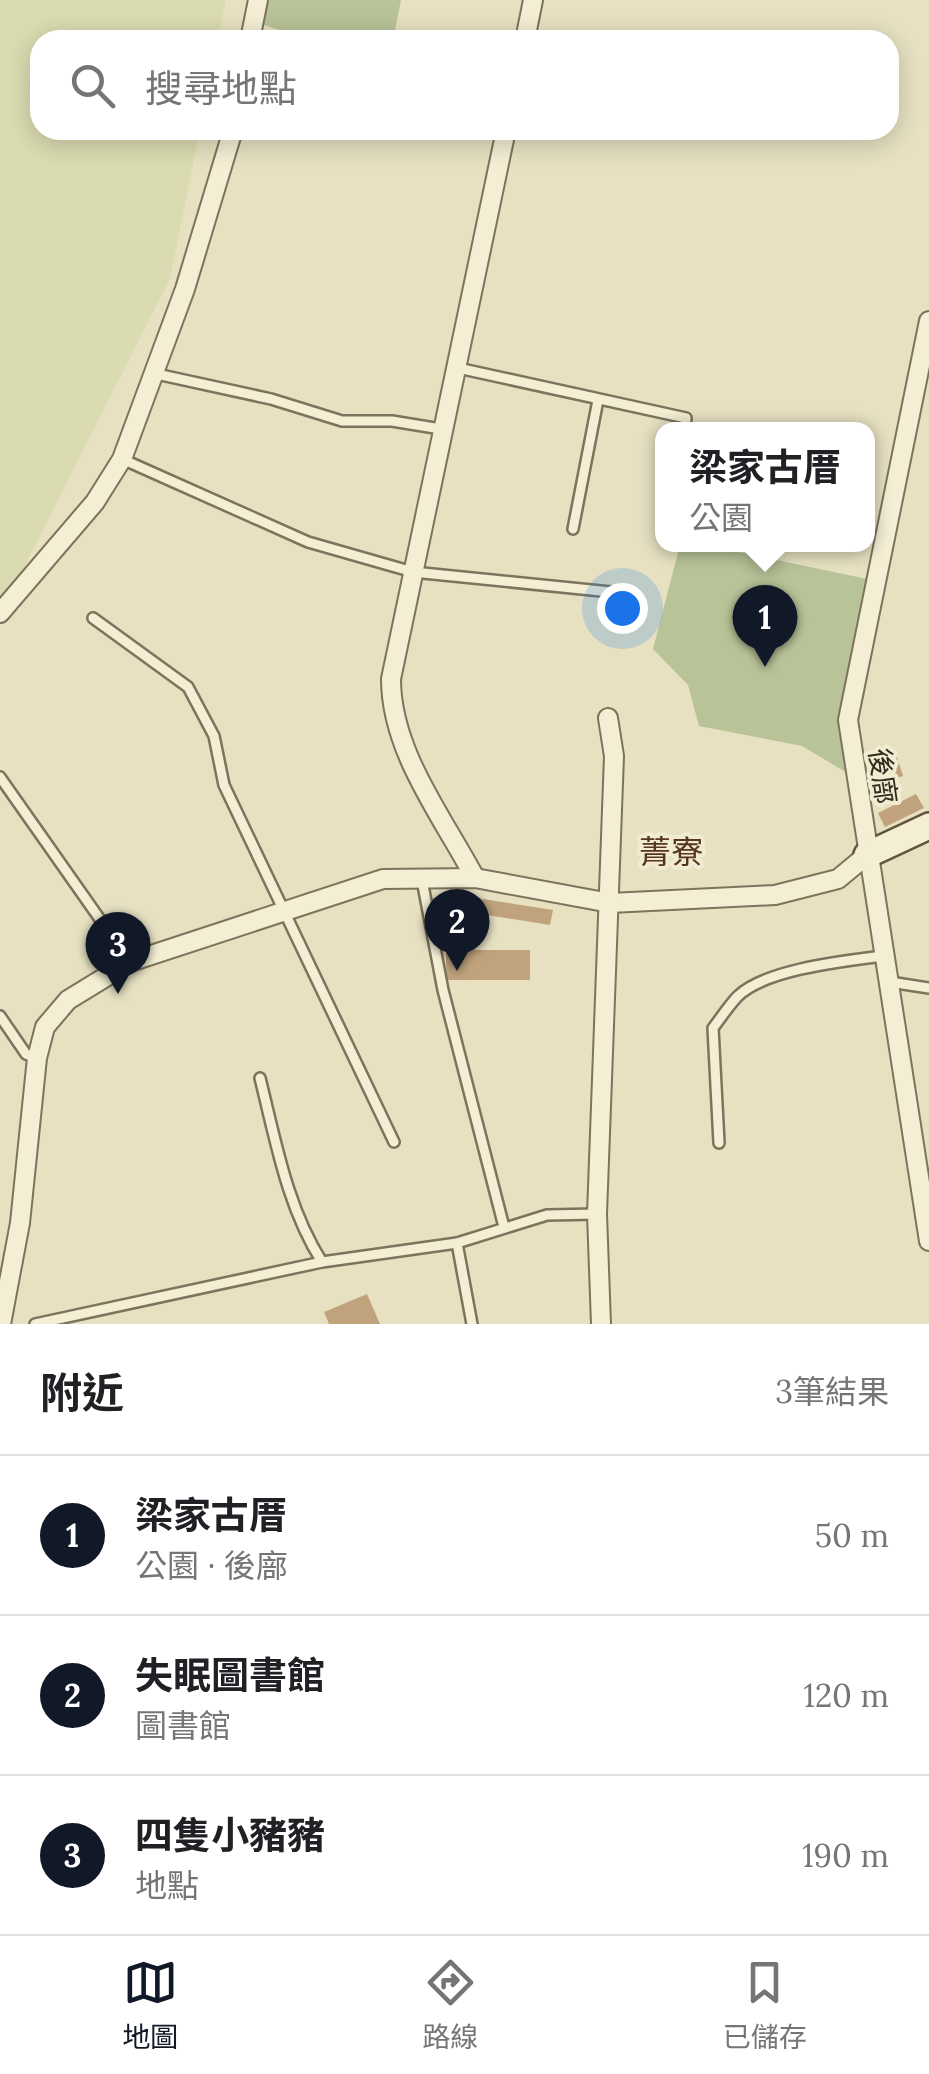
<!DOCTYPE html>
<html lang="zh-TW">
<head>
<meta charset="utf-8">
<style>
	:root { --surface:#fff; --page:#f6f6f6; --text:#202124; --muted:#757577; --line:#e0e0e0; --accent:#111827 }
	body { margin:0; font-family:Lora,"Noto Sans TC",serif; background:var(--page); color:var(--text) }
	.you { position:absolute; left:622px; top:608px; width:35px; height:35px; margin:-25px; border:8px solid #fff; border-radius:50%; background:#1a73e8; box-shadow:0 0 0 15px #1a73e833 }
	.badge { display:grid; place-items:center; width:65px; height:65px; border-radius:50%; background:var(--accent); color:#fff; font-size:32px; font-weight:700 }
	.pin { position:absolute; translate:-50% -82px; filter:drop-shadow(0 2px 5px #0008) }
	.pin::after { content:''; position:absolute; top:52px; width:35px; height:30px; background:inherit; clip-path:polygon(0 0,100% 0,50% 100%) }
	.popup { position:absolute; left:655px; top:422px; width:220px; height:130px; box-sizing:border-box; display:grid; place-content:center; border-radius:20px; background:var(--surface); filter:drop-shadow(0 2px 8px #0005); font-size:32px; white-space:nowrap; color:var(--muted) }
	.popup b { font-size:38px; color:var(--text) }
	.popup::after { content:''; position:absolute; left:50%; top:100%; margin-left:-20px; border:20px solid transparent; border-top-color:var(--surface) }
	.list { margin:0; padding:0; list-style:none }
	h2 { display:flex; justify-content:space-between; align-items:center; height:130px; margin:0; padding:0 40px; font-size:42px }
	h2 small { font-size:32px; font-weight:400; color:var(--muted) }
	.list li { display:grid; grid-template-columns:65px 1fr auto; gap:30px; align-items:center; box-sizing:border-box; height:160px; padding:0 40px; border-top:2px solid var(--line) }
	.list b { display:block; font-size:38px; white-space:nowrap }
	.list p { margin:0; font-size:32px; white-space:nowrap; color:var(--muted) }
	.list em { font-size:32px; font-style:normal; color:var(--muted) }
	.icon { flex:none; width:55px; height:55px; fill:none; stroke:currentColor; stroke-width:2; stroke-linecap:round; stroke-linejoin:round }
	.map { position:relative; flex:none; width:929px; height:1324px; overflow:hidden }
	.search { position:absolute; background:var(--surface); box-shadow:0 5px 25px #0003; left:30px; right:30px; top:30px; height:110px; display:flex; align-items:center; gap:25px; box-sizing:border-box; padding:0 35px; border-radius:30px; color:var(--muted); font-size:38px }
	.sheet { height:610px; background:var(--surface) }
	nav { display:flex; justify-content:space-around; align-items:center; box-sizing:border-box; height:140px; border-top:2px solid var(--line); background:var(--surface); font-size:28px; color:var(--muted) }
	nav a { display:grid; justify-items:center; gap:5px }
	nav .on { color:var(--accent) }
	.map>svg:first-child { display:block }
</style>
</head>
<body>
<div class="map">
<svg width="929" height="1324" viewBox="0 0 929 1324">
	<rect width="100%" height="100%" fill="#e7e1c2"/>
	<!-- farmland -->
	<polygon fill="#dbdbb1" points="0,0 226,0 218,40 40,40 40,130 200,130 170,279 17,581 0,604"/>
	<!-- green -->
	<g fill="#b8c398">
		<polygon points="261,0 401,0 393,40 311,40 257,23"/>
		<polygon points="680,545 705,545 877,581 849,774 802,746 699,726 688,685 653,649"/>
	</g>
	<!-- building -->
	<g fill="#c0a37d">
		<polygon points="895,751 903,776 882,782 875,757"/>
		<polygon points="916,794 924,808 885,827 878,813"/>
		<polygon points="464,896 553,910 550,925 462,911"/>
		<rect x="446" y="950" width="84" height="30"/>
		<polygon points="367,1294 380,1324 329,1324 324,1312"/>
	</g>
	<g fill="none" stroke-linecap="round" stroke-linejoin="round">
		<!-- lane casing -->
		<g stroke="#7e735c" stroke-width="14">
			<g id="lane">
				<polyline points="458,368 686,418 685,430"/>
				<polyline points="152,373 271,399 342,421 392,421 441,429"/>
				<polyline points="122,459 308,542 413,572 611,592"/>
				<polyline points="573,529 598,400"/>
				<polyline points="93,618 188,687 214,736 224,785 394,1142"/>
				<polyline points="0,777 130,962"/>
				<polyline points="422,880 443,990 504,1227"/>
				<polyline points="890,982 929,988"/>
				<polyline points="0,1016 26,1054 36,1058"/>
				<path d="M260 1078C276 1142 287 1207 322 1262"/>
				<path d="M719 1143 713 1028C721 1018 729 1005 738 996 766 969 845 961 883 956"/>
				<polyline points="457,1243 472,1324"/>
				<polyline points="35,1324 322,1262 457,1243 547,1215 597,1214"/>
			</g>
		</g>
		<!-- street casing -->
		<g stroke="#7e735c" stroke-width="22">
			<g id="street">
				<polyline points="250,40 258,0"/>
				<polyline points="525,40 533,0"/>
				<polyline points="929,321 848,720 929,1241"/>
				<polyline points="0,613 95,502 122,459 185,289 233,130"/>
				<path d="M475 878C442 816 391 751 391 679L506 130"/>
				<polyline points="1,1324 20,1223 37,1058 45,1027 68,1000 130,962 383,879 475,878 610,903 775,895 838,879 867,855"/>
				<polyline points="601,1324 597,1214 614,756 608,718"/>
			</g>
		</g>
		<!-- secondary casing -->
		<g stroke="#60543f" stroke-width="30">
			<polyline id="secondary" points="867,855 929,826"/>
		</g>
		<!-- lane -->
		<use href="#lane" stroke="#f3eed4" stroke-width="9"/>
		<!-- street -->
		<use href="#street" stroke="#f3eed4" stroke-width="18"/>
		<!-- secondary -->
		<use href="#secondary" stroke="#f3eed4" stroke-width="25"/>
	</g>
	<g text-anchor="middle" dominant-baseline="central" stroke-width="8" stroke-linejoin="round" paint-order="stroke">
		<!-- street labels -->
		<g font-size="28" fill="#30291e" stroke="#f0ebd1">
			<text transform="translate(883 776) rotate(82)">後廍</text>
		</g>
		<!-- quarter labels -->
		<g font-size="32" fill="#573523" stroke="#f0ebd1">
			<text x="671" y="851">菁寮</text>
		</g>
	</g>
</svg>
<div class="you"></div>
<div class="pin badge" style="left:765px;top:667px">1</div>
<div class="popup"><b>梁家古厝</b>公園</div>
<div class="pin badge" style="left:457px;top:971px">2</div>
<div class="pin badge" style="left:118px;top:994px">3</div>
<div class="search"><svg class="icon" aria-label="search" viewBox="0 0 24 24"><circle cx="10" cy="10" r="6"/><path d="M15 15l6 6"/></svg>搜尋地點</div>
</div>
<section class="sheet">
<h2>附近<small>3筆結果</small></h2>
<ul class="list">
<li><span class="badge">1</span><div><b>梁家古厝</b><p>公園 · 後廍</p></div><em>50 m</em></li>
<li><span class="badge">2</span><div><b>失眠圖書館</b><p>圖書館</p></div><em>120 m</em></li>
<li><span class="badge">3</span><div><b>四隻小豬豬</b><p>地點</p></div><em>190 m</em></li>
</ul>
</section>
<nav>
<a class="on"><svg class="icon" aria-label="map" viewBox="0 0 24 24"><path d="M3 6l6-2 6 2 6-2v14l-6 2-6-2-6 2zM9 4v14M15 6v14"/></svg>地圖</a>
<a><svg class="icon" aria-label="directions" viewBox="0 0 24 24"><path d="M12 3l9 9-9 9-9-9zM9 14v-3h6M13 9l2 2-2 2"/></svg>路線</a>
<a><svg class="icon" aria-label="saved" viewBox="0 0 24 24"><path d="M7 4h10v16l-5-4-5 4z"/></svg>已儲存</a>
</nav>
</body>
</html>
